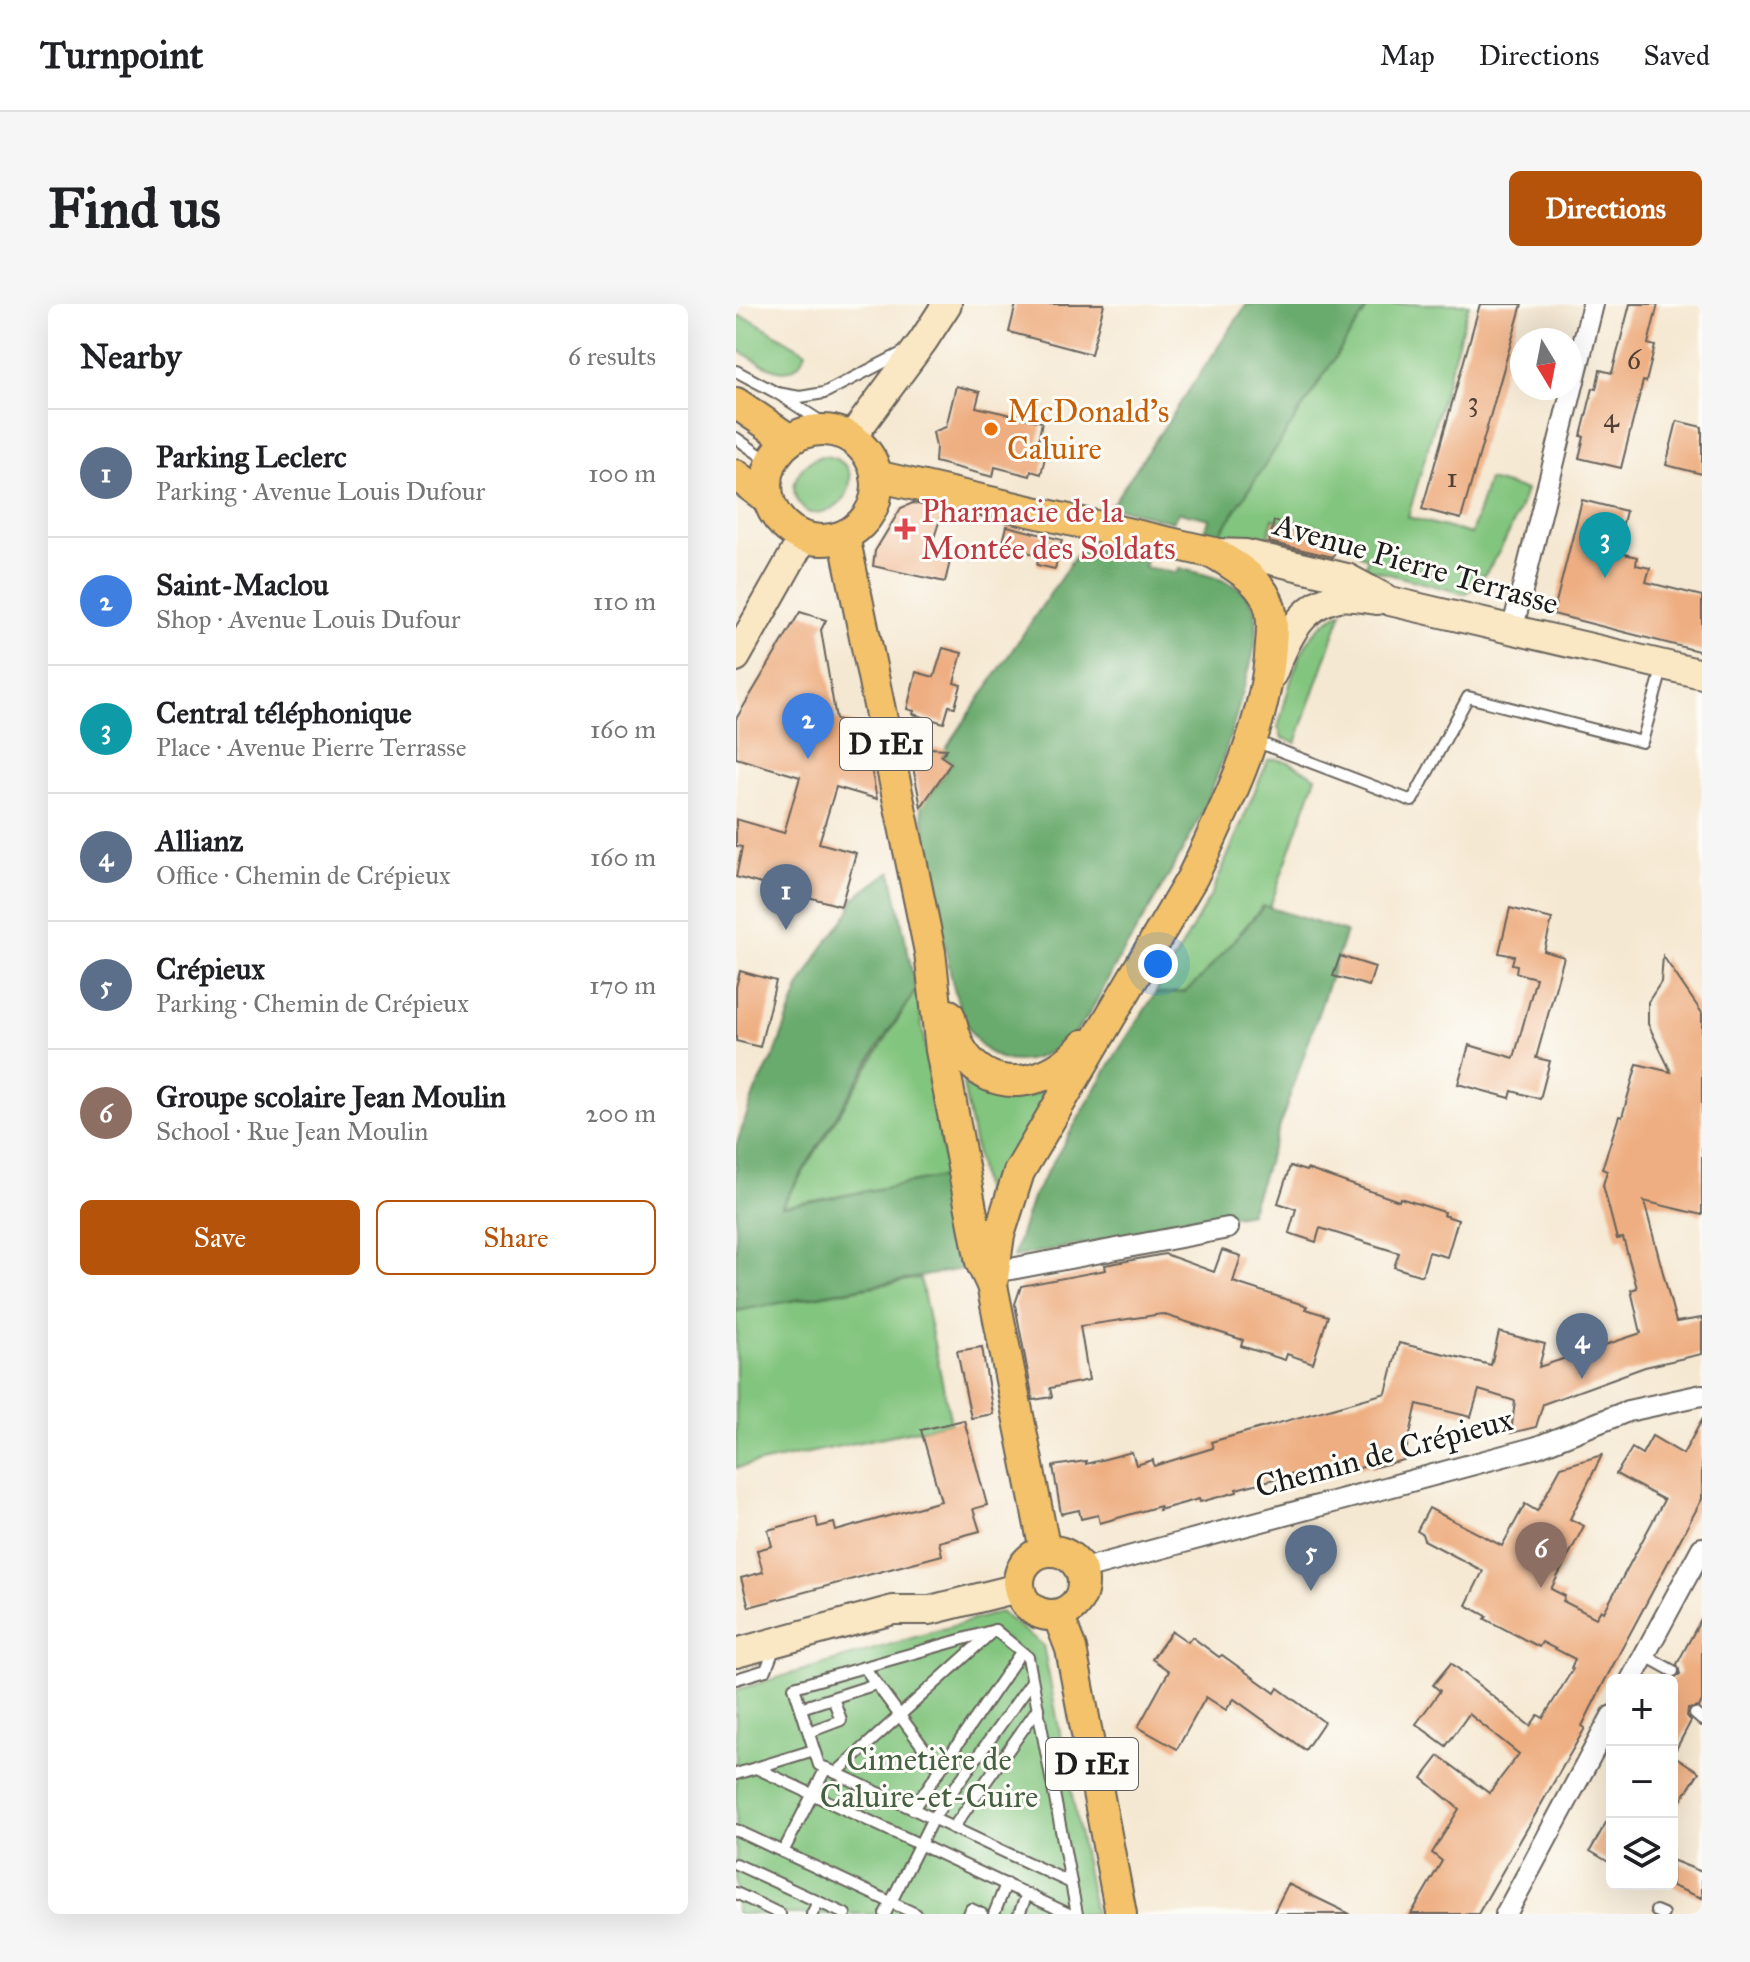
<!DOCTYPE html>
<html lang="en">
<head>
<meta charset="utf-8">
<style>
	:root { --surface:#fff; --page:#f6f6f6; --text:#202124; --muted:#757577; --line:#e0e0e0; --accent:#b45309 }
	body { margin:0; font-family:"IM FELL Great Primer",serif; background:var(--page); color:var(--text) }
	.controls { position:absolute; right:24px; bottom:24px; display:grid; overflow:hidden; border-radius:12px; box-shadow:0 8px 32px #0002 }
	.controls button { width:72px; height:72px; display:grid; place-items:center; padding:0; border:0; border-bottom:2px solid var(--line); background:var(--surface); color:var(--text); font:40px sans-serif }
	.compass { position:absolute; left:774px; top:24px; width:72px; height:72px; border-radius:50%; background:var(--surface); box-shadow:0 8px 32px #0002; rotate:170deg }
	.you { position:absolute; left:422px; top:660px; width:28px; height:28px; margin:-20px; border:6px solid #fff; border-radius:50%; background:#1a73e8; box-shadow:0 0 0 12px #1a73e833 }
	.badge { display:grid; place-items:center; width:52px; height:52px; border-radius:50%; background:var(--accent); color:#fff; font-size:26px; font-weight:700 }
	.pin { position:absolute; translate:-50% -66px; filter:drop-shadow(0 2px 4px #0008) }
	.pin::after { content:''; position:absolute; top:42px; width:28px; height:24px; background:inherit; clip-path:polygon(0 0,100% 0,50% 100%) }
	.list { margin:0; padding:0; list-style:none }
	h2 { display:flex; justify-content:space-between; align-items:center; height:104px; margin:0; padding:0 32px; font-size:34px }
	h2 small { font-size:26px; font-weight:400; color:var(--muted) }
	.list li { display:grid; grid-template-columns:52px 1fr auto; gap:24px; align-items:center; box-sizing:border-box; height:128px; padding:0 32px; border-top:2px solid var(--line) }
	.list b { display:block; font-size:30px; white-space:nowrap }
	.list p { margin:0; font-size:26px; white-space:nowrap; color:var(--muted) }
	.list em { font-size:26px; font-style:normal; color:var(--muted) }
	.actions { display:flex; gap:16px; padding:24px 32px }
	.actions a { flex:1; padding:18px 0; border:2px solid var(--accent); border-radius:12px; text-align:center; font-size:28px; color:var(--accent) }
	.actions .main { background:var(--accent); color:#fff }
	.icon { flex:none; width:44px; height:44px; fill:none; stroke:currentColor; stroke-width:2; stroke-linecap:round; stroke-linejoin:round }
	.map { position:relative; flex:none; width:966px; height:1610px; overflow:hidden; border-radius:12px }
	header { display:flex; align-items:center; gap:48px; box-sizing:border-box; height:112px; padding:0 40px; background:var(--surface); border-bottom:2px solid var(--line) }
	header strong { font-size:38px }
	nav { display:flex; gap:44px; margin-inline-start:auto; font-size:28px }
	.intro { display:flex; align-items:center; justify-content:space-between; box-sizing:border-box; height:192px; padding:0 48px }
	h1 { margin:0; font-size:56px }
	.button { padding:20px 36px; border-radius:12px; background:var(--accent); color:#fff; font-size:28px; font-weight:700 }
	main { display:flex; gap:48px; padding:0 48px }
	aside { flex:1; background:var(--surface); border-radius:12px; box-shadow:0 8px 32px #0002 }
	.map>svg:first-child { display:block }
</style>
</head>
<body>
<header>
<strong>Turnpoint</strong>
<nav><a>Map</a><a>Directions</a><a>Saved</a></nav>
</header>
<div class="intro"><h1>Find us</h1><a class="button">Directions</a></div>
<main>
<aside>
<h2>Nearby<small>6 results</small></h2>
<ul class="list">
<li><span class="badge" style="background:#5c6f8a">1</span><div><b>Parking Leclerc</b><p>Parking · Avenue Louis Dufour</p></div><em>100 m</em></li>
<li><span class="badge" style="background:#3f7fe0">2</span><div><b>Saint-Maclou</b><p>Shop · Avenue Louis Dufour</p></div><em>110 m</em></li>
<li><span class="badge" style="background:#0f9aa8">3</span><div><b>Central téléphonique</b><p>Place · Avenue Pierre Terrasse</p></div><em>160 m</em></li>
<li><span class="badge" style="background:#5c6f8a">4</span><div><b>Allianz</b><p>Office · Chemin de Crépieux</p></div><em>160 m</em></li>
<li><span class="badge" style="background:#5c6f8a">5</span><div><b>Crépieux</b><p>Parking · Chemin de Crépieux</p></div><em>170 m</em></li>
<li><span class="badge" style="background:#8d6e63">6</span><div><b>Groupe scolaire Jean Moulin</b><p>School · Rue Jean Moulin</p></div><em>200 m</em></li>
</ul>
<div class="actions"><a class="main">Save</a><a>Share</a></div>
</aside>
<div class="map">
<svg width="966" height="1610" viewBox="0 0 966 1610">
	<rect width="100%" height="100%" fill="#fdfcf7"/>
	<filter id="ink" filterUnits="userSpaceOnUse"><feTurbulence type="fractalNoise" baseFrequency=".0125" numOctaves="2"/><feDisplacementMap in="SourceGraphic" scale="16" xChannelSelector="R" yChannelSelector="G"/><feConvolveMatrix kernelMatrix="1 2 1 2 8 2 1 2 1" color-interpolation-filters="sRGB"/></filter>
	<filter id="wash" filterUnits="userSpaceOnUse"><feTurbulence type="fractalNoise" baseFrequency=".006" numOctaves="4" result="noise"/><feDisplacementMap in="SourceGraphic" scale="32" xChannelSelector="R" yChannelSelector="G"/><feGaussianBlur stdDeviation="1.8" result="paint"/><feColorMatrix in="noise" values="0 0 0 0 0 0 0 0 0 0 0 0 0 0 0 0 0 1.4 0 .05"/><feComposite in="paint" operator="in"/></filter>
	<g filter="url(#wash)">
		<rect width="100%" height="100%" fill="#f5e8d2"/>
		<!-- green -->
		<g fill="#82c57e" stroke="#4f704d" stroke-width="2">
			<path d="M634 0H733L672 213 735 230 752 176 790 186C781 215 755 273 729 290L629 264 632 254 622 250 626 238 537 215 530 239 526 240 484 230Z"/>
			<path d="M0 11 16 16 70 48C56 85 24 58 0 45Z"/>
			<path d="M85 152C132 153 118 212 73 209 47 191 58 162 85 152Z"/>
			<path d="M606 308 560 439 546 434 542 423C555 380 561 328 606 308Z"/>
			<polygon points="540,455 553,458 580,473 534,603 527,602 465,674 449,688 419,690 477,587 532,456"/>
			<polygon points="180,686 211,872 45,904"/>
			<polygon points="230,776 250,787 274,794 314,787 250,900 227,780"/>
			<polygon points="184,974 215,1119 0,1164 0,1007"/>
			<polygon points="264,1308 307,1341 359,1610 0,1610 0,1386"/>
		</g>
		<!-- forest -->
		<g fill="#69aa6d" stroke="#426344" stroke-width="2">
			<polygon points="511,0 634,0 484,230 468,226 474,215 443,208 436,218 375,202"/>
			<path d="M347 241 410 258 408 263 440 269 443 264C468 271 511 276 519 306 525 331 515 359 508 383 496 428 483 473 463 515 440 562 412 607 385 652 368 680 355 716 329 738 302 759 267 767 243 739 217 709 211 650 204 613 198 575 191 537 184 499L193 492 215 459 205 452Z"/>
			<polygon points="155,567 180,686 144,740 45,903 211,872 226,965 0,1007 0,842 19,787 39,750 63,684 85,646 114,607 117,595"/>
			<polygon points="528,602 610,628 514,909 277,953 296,894 380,750 419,690 449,688 465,674"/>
		</g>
		<g id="blocks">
			<!-- building -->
			<g fill="#eeae81">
				<polygon points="280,0 368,0 355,50 273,28"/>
				<polygon points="744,0 786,0 725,215 686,205"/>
				<polygon points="894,0 922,0 912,40 919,42 910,78 907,77 885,164 843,154 848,133 845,132 857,84 860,85 864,66 876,69"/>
				<polygon points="220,82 244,88 240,103 306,118 302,138 312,141 305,170 295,167 294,172 259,163 257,173 199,158 200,143 197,128 210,123"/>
				<polygon points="941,117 966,123 966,170 930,161"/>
				<polygon points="846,196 890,207 880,248 901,253 900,261 914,264 910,278 966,292 966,348 817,310"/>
				<polygon points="177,199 207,206 195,243 216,249 209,278 137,262 139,247 165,204"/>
				<polygon points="538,217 602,234 597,253 533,238"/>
				<polygon points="271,222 326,236 319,265 301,261 303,251 266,242"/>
				<polygon points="64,308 90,316 85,326 100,415 127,422 141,495 100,483 83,539 120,549 105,602 0,573 6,543 0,542 0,515 48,529 64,473 0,454 0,415"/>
				<polygon points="207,344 226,349 218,379 225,381 219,403 213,402 208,419 177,410 178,407 171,405 180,368 198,373"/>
				<polygon points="173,443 211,445 205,452 215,459 185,503"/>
				<polygon points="774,604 816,615 808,647 828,653 800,754 814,757 804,795 776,787 774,794 722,780 733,741 778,754 800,674 780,669 781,661 776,660 778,652 763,649"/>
				<polygon points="604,652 639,663 633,682 597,672"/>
				<polygon points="927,652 966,709 966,911 908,897 940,1018 966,1014 966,1050 909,1063 807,1100 800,1123 775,1129 779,1097 743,1086 735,1113 681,1100 668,1156 635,1164 635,1161 619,1165 617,1158 563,1172 562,1169 500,1185 501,1188 464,1198 463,1195 423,1206 424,1202 364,1219 362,1211 345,1215 343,1206 325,1210 317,1162 350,1157 350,1160 396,1148 400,1161 417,1156 418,1162 477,1144 475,1138 650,1089 663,1039 755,1061 763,1028 809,1040 803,1063 905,1029 895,986 901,984 887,934 881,935 867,881 871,867 866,865 883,812 886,813 901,760 935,768 912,720 912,698 925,678"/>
				<polygon points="4,667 40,677 24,743 0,737 0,683"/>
				<polygon points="554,862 570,867 571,865 663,897 664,894 708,908 707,911 722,916 711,953 693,948 686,972 658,963 663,949 584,924 580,938 553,929 560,905 542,899"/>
				<polygon points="486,946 505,952 497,978 571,1002 569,1005 592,1012 577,1059 551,1050 549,1056 505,1042 507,1036 426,1010 344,1022 353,1076 314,1084 316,1093 297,1096 279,1000 285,982 370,966 369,961 429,950 478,968"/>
				<polygon points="246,1043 257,1110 235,1114 221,1047"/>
				<polygon points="228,1116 251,1201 237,1205 244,1227 203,1238 206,1251 13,1303 5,1274 27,1268 21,1246 36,1242 32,1226 80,1213 82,1223 98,1219 100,1227 205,1197 185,1126"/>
				<polygon points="966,1116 966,1195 867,1380 846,1422 849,1424 742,1610 675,1610 706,1557 696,1549 723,1505 686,1474 703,1452 753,1489 783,1450 733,1410 710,1442 680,1420 704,1387 697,1381 715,1359 794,1422 802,1411 807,1414 837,1365 835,1364 839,1355 806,1338 803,1343 749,1315 751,1312 730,1301 747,1267 688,1236 686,1230 681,1227 693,1204 766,1242 789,1200 801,1207 825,1163 866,1151 834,1215 848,1222 815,1285 829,1292 827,1297 860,1314 865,1306 868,1308 928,1196 880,1170 896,1144 906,1150 916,1132 947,1150"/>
				<polygon points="966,1313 966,1397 963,1403 952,1405 951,1412 955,1417 937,1451 963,1468 936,1511 936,1375 944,1370 941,1360"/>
				<polygon points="436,1327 452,1338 456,1333 483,1353 486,1351 539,1389 542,1384 588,1418 569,1446 498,1395 490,1406 470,1393 441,1445 402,1423 433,1367 416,1355"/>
				<polygon points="876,1508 876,1560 854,1547"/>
				<polygon points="936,1556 966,1568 966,1594 936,1582"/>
				<polygon points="552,1580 614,1610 537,1610"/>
			</g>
		</g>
	</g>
	<g filter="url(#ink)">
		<use href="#blocks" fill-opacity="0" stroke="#68635c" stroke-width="2"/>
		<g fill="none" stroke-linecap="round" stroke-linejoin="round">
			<!-- lane casing -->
			<g stroke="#68635c" stroke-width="14">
				<g id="lane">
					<polyline points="0,67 41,89 101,128"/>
					<polyline points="41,89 64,93 88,89 168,48"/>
					<polyline points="0,134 35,159"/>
					<polyline points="519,437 676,497 732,393 906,438 927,362"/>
					<polyline points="259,1326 58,1383 83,1461 335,1579"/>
					<polyline points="259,1326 292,1353 341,1610"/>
					<polyline points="908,1351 937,1367"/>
					<polyline points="128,1363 204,1466"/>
					<polyline points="0,1375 30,1366 39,1343"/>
					<polyline points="65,1404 140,1380"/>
					<polyline points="959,1410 966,1416"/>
					<polyline points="73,1428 105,1416 97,1394"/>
					<polyline points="20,1464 333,1610"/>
					<polyline points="100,1469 257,1327"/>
					<polyline points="0,1470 78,1446"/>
					<polyline points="177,1505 285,1348"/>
					<polyline points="217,1524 302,1404"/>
					<polyline points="0,1526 180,1610"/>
					<polyline points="47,1548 90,1464"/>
					<polyline points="0,1560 109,1610"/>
					<polyline points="0,1589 44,1610"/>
					<polyline points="920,1607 927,1610"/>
					<polyline points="76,1610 82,1598"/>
					<polyline points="149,1610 197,1514 296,1377"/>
					<polyline points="233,1610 235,1605 246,1610"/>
					<polyline points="258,1610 270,1580"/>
					<polyline points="283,1610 291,1590"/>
				</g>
			</g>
			<!-- street casing -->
			<g stroke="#68635c" stroke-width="24">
				<g id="street">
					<polyline points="776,327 857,0"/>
					<polyline points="259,968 492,924"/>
					<polyline points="344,1266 801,1143 892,1107 966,1091"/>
					<polyline points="895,1376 966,1244"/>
					<polyline points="770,1610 876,1412"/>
				</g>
			</g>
			<!-- secondary casing -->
			<g stroke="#68635c" stroke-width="32">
				<g id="secondary">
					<polyline points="115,134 187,37 211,0"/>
					<polyline points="478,249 510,250 611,274 654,297 966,370"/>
					<polyline points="0,353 67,234"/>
					<path d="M536 370C549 338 564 300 603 293 615 291 630 295 641 296"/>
					<polyline points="0,1349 157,1306 194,1306 282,1284"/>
				</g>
			</g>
			<!-- primary casing -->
			<g stroke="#68635c" stroke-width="34">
				<g id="primary">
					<polyline points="0,99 54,136"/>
					<circle cx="86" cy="181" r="55"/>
					<polyline points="0,171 32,195"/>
					<path d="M140 172 478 249C500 263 527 277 534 304 537 315 536 330 535 341 530 423 491 501 456 574L283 868 263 931 256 981"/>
					<polyline points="108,232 194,648 205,746 245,958 256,981 309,1247"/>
					<path d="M213 711C217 722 219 737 226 747 256 795 317 780 348 741"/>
					<circle cx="315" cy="1279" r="32"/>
					<polyline points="322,1311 335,1345 385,1610"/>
				</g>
			</g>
			<!-- lane -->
			<use href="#lane" stroke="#fff" stroke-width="10"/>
			<!-- street -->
			<use href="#street" stroke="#fff" stroke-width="20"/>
			<!-- secondary -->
			<use href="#secondary" stroke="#fae7c3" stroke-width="28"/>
			<!-- primary -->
			<use href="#primary" stroke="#f3c26a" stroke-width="30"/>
		</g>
	</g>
	<!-- markers -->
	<circle fill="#e8710a" stroke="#fdfcf7" stroke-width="3" cx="255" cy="125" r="8"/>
	<path fill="#e0444e" stroke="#fdfcf7" stroke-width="3" d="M165 213h8v8h8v8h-8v8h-8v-8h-8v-8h8z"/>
	<g text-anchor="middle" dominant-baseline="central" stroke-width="6" stroke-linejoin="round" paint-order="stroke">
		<!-- number labels -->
		<g font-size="28" fill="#504035">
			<text x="898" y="55">6</text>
			<text x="737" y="97">3</text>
			<text x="875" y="113">4</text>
			<text x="716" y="173">1</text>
		</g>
		<!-- shield labels -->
		<g fill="#fdfcf7" stroke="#605f5e" stroke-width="2">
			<rect x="104" y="414" width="92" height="52" rx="6"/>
			<rect x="310" y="1434" width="92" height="52" rx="6"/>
		</g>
		<g font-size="30" font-weight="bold" fill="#1c1c1c">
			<text x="150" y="440">D 1E1</text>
			<text x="356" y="1460">D 1E1</text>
		</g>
		<!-- food labels -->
		<g font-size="32" fill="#c56008" stroke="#fdfcf7" text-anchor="start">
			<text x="271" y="107">McDonald's<tspan x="271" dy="37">Caluire</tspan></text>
		</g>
		<!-- health labels -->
		<g font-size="32" fill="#be3a42" stroke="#fdfcf7" text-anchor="start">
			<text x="185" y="207">Pharmacie de la<tspan x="185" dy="37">Montée des Soldats</tspan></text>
		</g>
		<!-- street labels -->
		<g font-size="32" fill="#1c1c1c" stroke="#fdfcf7">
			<text transform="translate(680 260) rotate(16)">Avenue Pierre Terrasse</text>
			<text transform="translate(648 1149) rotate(-15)">Chemin de Crépieux</text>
		</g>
		<!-- park labels -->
		<g font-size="32" fill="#456043" stroke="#fdfcf7">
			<text x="193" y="1455">Cimetière de<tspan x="193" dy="37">Caluire-et-Cuire</tspan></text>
		</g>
	</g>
</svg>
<div class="controls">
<button>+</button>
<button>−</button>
<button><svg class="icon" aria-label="layers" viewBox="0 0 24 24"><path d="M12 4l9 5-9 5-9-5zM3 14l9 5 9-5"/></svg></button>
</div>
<svg class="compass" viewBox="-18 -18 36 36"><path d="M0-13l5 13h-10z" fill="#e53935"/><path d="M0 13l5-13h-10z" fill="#757577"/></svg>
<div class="you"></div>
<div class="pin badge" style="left:50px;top:626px;background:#5c6f8a">1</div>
<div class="pin badge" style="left:72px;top:455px;background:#3f7fe0">2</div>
<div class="pin badge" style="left:869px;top:274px;background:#0f9aa8">3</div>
<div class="pin badge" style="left:846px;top:1075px;background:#5c6f8a">4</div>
<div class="pin badge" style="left:575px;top:1287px;background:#5c6f8a">5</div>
<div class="pin badge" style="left:805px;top:1284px;background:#8d6e63">6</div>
</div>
</main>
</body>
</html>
